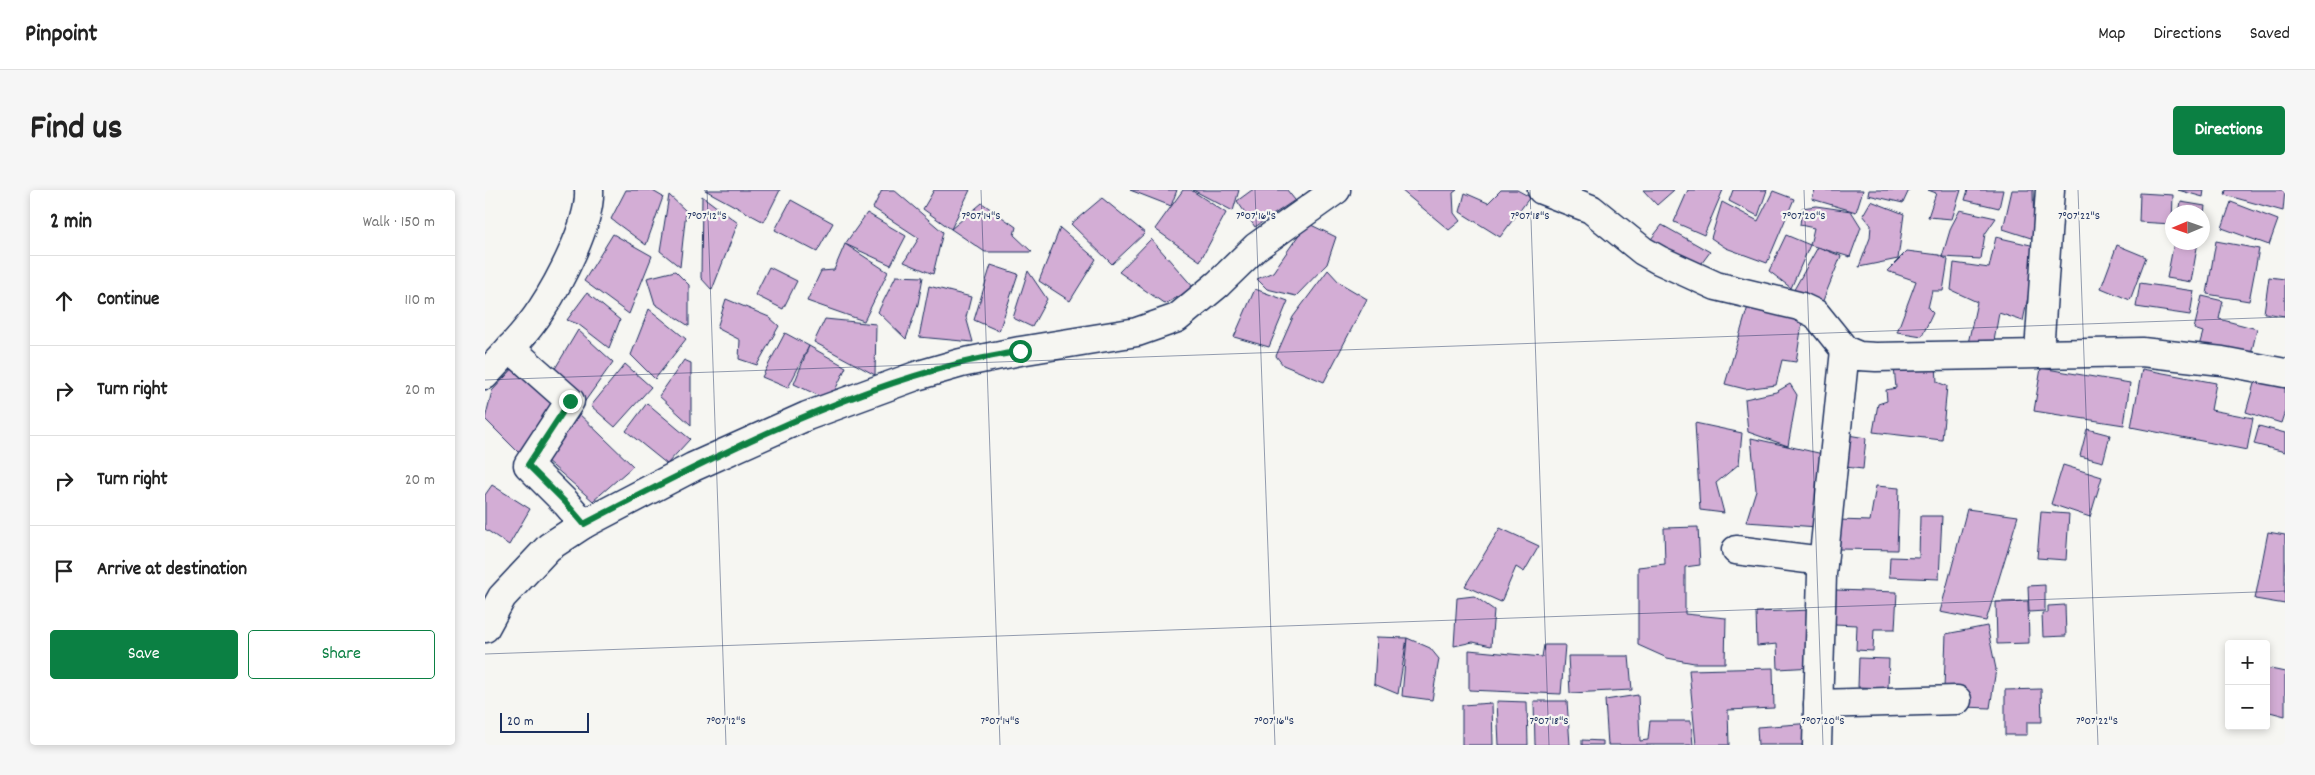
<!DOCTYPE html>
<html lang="en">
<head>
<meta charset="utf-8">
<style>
	:root { --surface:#fff; --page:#f6f6f6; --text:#222; --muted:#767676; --line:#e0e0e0; --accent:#0b8043 }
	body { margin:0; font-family:Dekko,sans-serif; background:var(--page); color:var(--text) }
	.controls { position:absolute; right:15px; bottom:15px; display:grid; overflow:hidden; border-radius:5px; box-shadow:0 2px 8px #0003 }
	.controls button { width:45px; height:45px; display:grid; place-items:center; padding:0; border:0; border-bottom:1px solid var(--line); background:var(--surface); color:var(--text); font:25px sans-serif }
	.compass { position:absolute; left:1680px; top:15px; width:45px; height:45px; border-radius:50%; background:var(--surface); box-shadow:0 2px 8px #0003; rotate:268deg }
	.scale { position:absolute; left:15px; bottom:12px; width:89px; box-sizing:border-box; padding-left:5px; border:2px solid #1b2f5e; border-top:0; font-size:14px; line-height:18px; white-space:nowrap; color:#1b2f5e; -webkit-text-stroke:4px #f6f6f2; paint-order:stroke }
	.stop { position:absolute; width:15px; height:15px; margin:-11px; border:4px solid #0b8043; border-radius:50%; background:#fff }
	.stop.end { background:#0b8043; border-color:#fff; box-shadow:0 1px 5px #0008 }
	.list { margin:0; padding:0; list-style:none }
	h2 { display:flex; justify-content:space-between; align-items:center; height:65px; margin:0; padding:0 20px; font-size:21px }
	h2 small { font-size:16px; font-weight:400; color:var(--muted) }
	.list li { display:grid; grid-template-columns:32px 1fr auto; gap:15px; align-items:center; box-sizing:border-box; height:90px; padding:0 20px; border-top:1px solid var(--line) }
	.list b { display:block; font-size:19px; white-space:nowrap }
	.list em { font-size:16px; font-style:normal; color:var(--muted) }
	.actions { display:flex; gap:10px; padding:15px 20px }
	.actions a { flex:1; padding:11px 0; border:1px solid var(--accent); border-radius:5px; text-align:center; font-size:18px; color:var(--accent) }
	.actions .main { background:var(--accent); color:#fff }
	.icon { flex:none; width:28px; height:28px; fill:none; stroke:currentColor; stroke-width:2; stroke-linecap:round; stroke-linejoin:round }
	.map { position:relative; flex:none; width:1800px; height:555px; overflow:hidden; border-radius:5px }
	header { display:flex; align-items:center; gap:30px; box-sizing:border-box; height:70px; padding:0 25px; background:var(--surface); border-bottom:1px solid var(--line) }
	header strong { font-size:24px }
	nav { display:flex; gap:28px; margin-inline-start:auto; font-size:18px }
	.intro { display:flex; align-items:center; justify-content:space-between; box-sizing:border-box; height:120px; padding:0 30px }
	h1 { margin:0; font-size:35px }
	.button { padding:12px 22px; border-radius:5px; background:var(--accent); color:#fff; font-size:18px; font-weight:700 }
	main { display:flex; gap:30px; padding:0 30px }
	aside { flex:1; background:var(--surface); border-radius:5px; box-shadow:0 2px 8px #0003 }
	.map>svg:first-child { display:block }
</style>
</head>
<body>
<header>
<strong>Pinpoint</strong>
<nav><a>Map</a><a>Directions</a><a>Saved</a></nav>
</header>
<div class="intro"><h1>Find us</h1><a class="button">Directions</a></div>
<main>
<aside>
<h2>2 min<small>Walk · 150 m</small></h2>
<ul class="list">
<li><svg class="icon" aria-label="ahead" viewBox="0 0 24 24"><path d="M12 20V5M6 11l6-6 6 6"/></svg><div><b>Continue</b></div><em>110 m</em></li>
<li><svg class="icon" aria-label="right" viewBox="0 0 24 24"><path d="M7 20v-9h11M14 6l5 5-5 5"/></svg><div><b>Turn right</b></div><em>20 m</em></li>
<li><svg class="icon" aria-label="right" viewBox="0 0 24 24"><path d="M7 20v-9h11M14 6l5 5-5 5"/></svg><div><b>Turn right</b></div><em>20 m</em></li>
<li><svg class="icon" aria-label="arrive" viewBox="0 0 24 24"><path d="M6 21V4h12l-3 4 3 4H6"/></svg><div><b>Arrive at destination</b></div></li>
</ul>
<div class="actions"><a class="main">Save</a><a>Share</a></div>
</aside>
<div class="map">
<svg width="1800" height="555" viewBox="0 0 1800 555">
	<rect width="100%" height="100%" fill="#f6f6f2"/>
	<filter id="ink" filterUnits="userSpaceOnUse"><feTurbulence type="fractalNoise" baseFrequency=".02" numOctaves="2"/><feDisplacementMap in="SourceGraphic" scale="10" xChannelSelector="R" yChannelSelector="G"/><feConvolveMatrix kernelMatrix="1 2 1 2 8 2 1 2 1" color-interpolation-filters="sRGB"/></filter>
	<g filter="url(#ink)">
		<!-- building -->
		<g fill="#d3add5" stroke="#1b2f5e">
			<polygon points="141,0 166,0 178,7 161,55 126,29"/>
			<polygon points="220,0 295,0 279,32"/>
			<polygon points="397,0 409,0 458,42 448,84 419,72 434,48 388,18"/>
			<polygon points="449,0 485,0 466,39 438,19"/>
			<polygon points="645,0 692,0 686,16"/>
			<polygon points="698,0 706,0 741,23 715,71 670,39"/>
			<polygon points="708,0 754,0 748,21"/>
			<polygon points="767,0 802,0 810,10 770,37 752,11"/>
			<polygon points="916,0 972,0 968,3 969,23 975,31 964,40"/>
			<polygon points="1016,0 1032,0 1045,7 1015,47 975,22 980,3 1003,13"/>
			<polygon points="1158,0 1189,0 1172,15"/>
			<polygon points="1203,0 1238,0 1219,45 1189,32"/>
			<polygon points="1248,0 1282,0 1273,26 1244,11"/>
			<polygon points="1330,0 1378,0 1371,22 1327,9"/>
			<polygon points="1384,0 1424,0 1418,13 1383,5"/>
			<polygon points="1443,0 1476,0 1467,29 1443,27 1451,3"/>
			<polygon points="1483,0 1518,0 1514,18 1480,10"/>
			<polygon points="1527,0 1548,0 1549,49 1518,39"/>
			<polygon points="1693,0 1719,0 1718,7"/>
			<polygon points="1741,0 1800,0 1798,21 1740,5"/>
			<polygon points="1288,1 1309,9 1282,73 1241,58 1226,48 1237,12 1273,31"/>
			<polygon points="1655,3 1688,5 1687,34 1654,32"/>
			<polygon points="184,5 201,21 195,77 175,61"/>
			<polygon points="217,6 253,33 227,100 216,88"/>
			<polygon points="617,8 660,43 627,74 586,34"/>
			<polygon points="306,10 348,33 332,62 290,40"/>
			<polygon points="1386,11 1419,24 1413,69 1374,77 1385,48 1386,35 1378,25"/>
			<polygon points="1696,12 1720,16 1718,31 1718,22 1694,22"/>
			<polygon points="1746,12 1793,30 1784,55 1737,38"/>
			<polygon points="497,13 531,37 529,45 547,62 500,62 466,39"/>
			<polygon points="1331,16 1366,21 1376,37 1365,67 1325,55 1329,38 1315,35 1317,18"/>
			<polygon points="1475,20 1511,28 1500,44 1496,69 1457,67 1466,37"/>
			<polygon points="382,23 421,46 406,75 360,54"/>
			<polygon points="822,33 851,47 842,74 811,106 782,99 772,89 788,82"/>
			<polygon points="1177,35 1225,62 1211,81 1163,53"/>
			<polygon points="575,38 611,69 585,111 554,91"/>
			<polygon points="128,44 167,66 144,124 99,91"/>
			<polygon points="1301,45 1325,55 1306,98 1284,81"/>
			<polygon points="1511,47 1550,56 1545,97 1538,131 1514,123 1509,151 1482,158 1492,112 1466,100 1469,73 1504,78"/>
			<polygon points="666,49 709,98 680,114 634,82"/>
			<polygon points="1731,51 1774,59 1764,111 1722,104"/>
			<polygon points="1689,52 1713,52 1706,92 1682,88"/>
			<polygon points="360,54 403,82 379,131 322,111 336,81 349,80"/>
			<polygon points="1632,55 1661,67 1645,110 1616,98"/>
			<polygon points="1333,57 1356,66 1337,113 1306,105"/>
			<polygon points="1422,61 1454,65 1463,70 1458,101 1447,101 1443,118 1448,123 1437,146 1412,142 1431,91 1402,81"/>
			<polygon points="506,75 533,84 514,141 489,130"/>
			<polygon points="284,77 312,91 298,119 270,105"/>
			<polygon points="843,80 855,93 882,109 839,192 798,175 791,166 808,127"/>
			<polygon points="190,81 204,95 204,136 170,114 162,88"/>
			<polygon points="543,81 562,109 547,137 528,128"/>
			<polygon points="411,86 438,87 433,114 421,149 393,122"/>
			<polygon points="1784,87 1800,89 1800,126 1779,123"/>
			<polygon points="1655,93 1709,101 1705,125 1651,117"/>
			<polygon points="444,96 486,107 481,127 488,152 434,147"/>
			<polygon points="770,99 803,111 784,157 749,147"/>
			<polygon points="102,103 135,130 124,158 93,134 82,130"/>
			<polygon points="1717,106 1738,111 1734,129 1772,139 1765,169 1714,156 1718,142 1709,139"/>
			<polygon points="241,109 284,127 294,136 272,175 254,169 255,150 232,138"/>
			<polygon points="1264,113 1318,127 1311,172 1297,170 1291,195 1260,199 1240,194"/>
			<polygon points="164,119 201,149 170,189 146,165"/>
			<polygon points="340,129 391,134 390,185 329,152"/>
			<polygon points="93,140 128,172 98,214 65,187"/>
			<polygon points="300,143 324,156 303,198 277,187"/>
			<polygon points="324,156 361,177 345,211 309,194"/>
			<polygon points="199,170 206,173 206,235 174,206"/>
			<polygon points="33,173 77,214 34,263 0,229 7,201"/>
			<polygon points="140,174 166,197 130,237 106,216"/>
			<polygon points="1451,174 1452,192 1462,196 1457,250 1388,242 1393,214 1402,211 1401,200 1411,198 1409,177"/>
			<polygon points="1556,178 1645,193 1639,235 1549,221"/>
			<polygon points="1657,179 1731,193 1726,220 1768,228 1762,260 1646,237"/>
			<polygon points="1772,183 1800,192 1800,221 1796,233 1761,222"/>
			<polygon points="1305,194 1312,205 1303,256 1263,242 1260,209 1291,202"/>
			<polygon points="162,213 205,249 182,274 141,241"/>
			<polygon points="88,218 148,276 108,311 53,263"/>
			<polygon points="1210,233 1257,243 1254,274 1231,293 1239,323 1215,320"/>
			<polygon points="1774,236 1800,243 1800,262 1769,254"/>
			<polygon points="1602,239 1625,245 1618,272 1595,266"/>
			<polygon points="1363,245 1381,248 1378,279 1360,277"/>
			<polygon points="1266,248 1338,264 1333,337 1261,332 1271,300"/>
			<polygon points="1578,275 1617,287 1605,327 1566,314"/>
			<polygon points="7,295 45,319 24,355 0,339 0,305"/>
			<polygon points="1391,296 1414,298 1412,360 1354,359 1353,330 1385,331"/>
			<polygon points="1482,319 1533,326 1501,431 1455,422"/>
			<polygon points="1556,322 1584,324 1581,370 1552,368"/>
			<polygon points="1435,326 1457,326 1454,389 1404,387 1405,367 1434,368"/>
			<polygon points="1213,337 1215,375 1200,377 1200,424 1241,428 1240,473 1209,473 1182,468 1153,455 1153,377 1180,374 1179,338"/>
			<polygon points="1015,338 1054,356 1039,382 1031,377 1016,412 980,396"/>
			<polygon points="1783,342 1800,345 1800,414 1770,409"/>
			<polygon points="1560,395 1560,421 1544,422 1543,396"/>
			<polygon points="1351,400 1412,402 1410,439 1389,439 1388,461 1371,460 1372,435 1350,434"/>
			<polygon points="989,406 1009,420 1006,456 988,452 969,456 972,408"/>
			<polygon points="1543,411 1544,453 1512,454 1511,412"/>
			<polygon points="1580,415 1581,446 1558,447 1557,423 1563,423 1563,416"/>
			<polygon points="1328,420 1329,477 1293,479 1292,454 1272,456 1271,422"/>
			<polygon points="1502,436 1511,479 1505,518 1479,517 1459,498 1461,444"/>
			<polygon points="892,447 922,448 913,504 889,494"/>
			<polygon points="922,448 945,458 954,469 947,510 917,506"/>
			<polygon points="1059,455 1080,455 1076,504 984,500 984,460 1057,467"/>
			<polygon points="1083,466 1144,466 1147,500 1085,503"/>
			<polygon points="1374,468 1404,469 1403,498 1373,497"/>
			<polygon points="1288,478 1289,518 1243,520 1244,555 1211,555 1204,480"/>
			<polygon points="1781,478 1800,482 1800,526 1781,521"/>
			<polygon points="1556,499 1557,532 1542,532 1542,545 1520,545 1520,500"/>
			<polygon points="1153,505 1155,551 1163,550 1165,531 1206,531 1208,555 1123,555 1120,510"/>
			<polygon points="1012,511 1042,512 1043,555 1014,555"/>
			<polygon points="1049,511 1082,511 1085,555 1050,555"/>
			<polygon points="1007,513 1008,555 977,555 977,515"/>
			<polygon points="1328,533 1329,555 1273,555 1272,537"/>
			<polygon points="1097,550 1118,551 1118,555 1097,555"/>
		</g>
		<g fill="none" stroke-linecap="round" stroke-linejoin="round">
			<!-- minor casing -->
			<g stroke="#1b2f5e" stroke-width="31">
				<g id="minor">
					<polyline points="1057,0 1106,19 1158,61 1174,70 1231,96 1314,116 1331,124 1360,160"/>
					<polyline points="25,158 85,211 43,275 81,313 99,334"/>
					<polyline points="1554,162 1565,0"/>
					<path d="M0 185C19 164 41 144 56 120 74 93 106 33 104 0"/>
					<polyline points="1251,360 1338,371"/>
					<polyline points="0,438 17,407 64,357 99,334 208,277 322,226 431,186 476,173 535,161 652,142 692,128 733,94 771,57 851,0"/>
					<polyline points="1333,514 1472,510"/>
					<polyline points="1332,555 1337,384 1360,160 1374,166 1391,167 1657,162 1737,171 1800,183"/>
				</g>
			</g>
			<!-- minor -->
			<use href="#minor" stroke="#f6f6f2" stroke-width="28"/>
		</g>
	</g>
	<g fill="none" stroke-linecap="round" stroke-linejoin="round" filter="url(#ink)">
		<!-- route -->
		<path stroke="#0b8043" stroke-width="6" d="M85 211 43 275 81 313 99 334C217 272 345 206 476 173 495 168 516 165 535 161"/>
	</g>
	<!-- ticks -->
	<path fill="none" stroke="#1b2f5e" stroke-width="1" stroke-opacity="0.45" d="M222 0 241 555M496 0 515 555M770 0 790 555M1045 0 1064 555M1319 0 1338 555M1593 0 1613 555M0 190 1800 127M0 464 1800 401"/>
	<g font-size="12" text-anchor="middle" fill="#1b2f5e" stroke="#f6f6f2" stroke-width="4.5" stroke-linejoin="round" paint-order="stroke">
		<text x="222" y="29">7°07'12"S</text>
		<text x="496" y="29">7°07'14"S</text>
		<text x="771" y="29">7°07'16"S</text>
		<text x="1045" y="29">7°07'18"S</text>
		<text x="1319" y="29">7°07'20"S</text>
		<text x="1594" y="29">7°07'22"S</text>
		<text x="241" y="534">7°07'12"S</text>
		<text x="515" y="534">7°07'14"S</text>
		<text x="789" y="534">7°07'16"S</text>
		<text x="1064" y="534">7°07'18"S</text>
		<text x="1338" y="534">7°07'20"S</text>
		<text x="1612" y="534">7°07'22"S</text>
	</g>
</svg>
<div class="controls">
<button>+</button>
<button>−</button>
</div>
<svg class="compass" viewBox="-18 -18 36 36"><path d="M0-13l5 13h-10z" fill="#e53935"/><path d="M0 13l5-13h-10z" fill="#767676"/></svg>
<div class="scale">20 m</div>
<div class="stop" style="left:535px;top:161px"></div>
<div class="stop end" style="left:85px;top:211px"></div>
</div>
</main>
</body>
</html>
